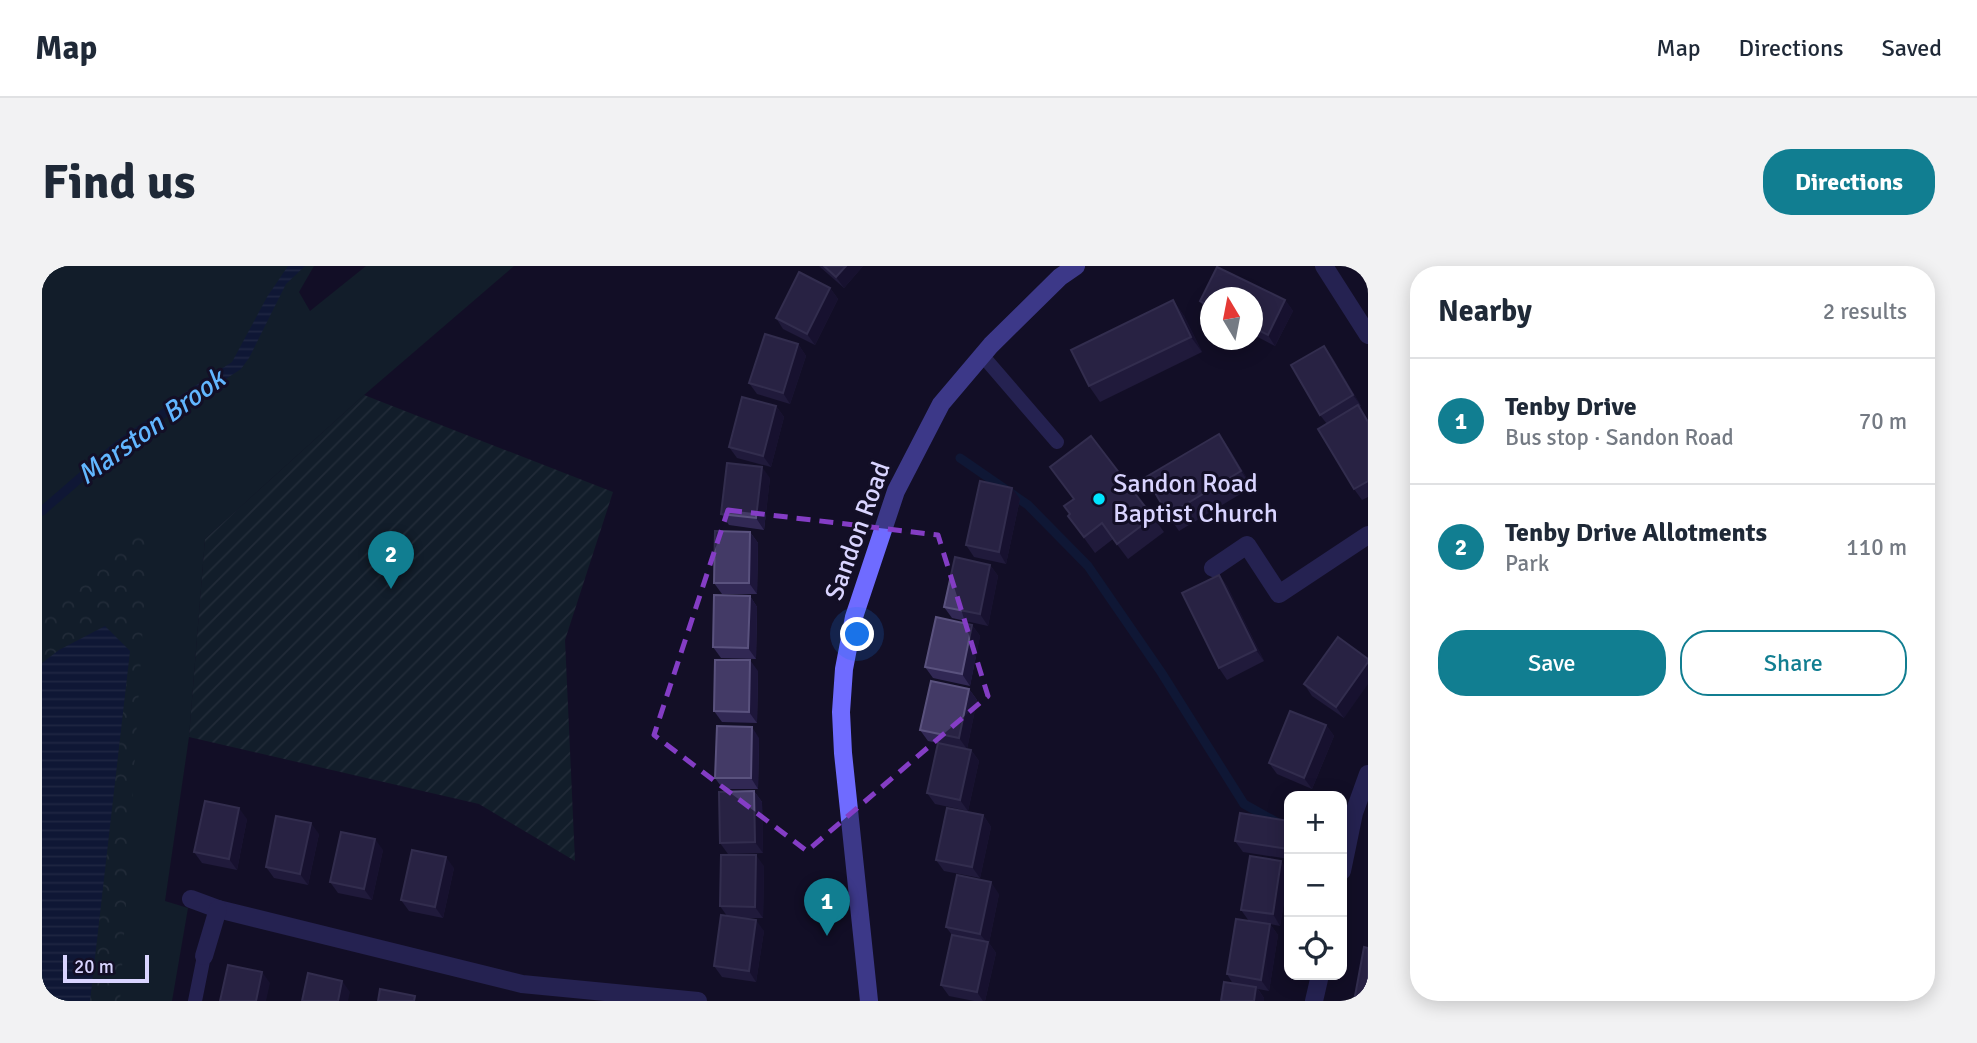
<!DOCTYPE html>
<html lang="en">
<head>
<meta charset="utf-8">
<style>
	:root { --surface:#fff; --page:#f2f2f3; --text:#1f2937; --muted:#747a83; --line:#e0e1e3; --accent:#117e91 }
	body { margin:0; font-family:Signika,sans-serif; background:var(--page); color:var(--text) }
	.controls { position:absolute; right:21px; bottom:21px; display:grid; overflow:hidden; border-radius:14px; box-shadow:0 4px 18px #0003 }
	.controls button { width:63px; height:63px; display:grid; place-items:center; padding:0; border:0; border-bottom:2px solid var(--line); background:var(--surface); color:var(--text); font:35px sans-serif }
	.compass { position:absolute; left:1158px; top:21px; width:63px; height:63px; border-radius:50%; background:var(--surface); box-shadow:0 4px 18px #0003; rotate:350deg }
	.scale { position:absolute; left:21px; bottom:18px; width:86px; box-sizing:border-box; padding-left:7px; border:4px solid #d9d4ff; border-top:0; font-size:19px; line-height:24px; white-space:nowrap; color:#d9d4ff; -webkit-text-stroke:5px #130f26; paint-order:stroke }
	.you { position:absolute; left:816px; top:369px; width:24px; height:24px; margin:-18px; border:5px solid #fff; border-radius:50%; background:#1a73e8; box-shadow:0 0 0 10px #1a73e833 }
	.badge { display:grid; place-items:center; width:46px; height:46px; border-radius:50%; background:var(--accent); color:#fff; font-size:23px; font-weight:700 }
	.pin { position:absolute; translate:-50% -58px; filter:drop-shadow(0 2px 4px #0008) }
	.pin::after { content:''; position:absolute; top:37px; width:24px; height:21px; background:inherit; clip-path:polygon(0 0,100% 0,50% 100%) }
	.list { margin:0; padding:0; list-style:none }
	h2 { display:flex; justify-content:space-between; align-items:center; height:91px; margin:0; padding:0 28px; font-size:30px }
	h2 small { font-size:23px; font-weight:400; color:var(--muted) }
	.list li { display:grid; grid-template-columns:46px 1fr auto; gap:21px; align-items:center; box-sizing:border-box; height:126px; padding:0 28px; border-top:2px solid var(--line) }
	.list b { display:block; font-size:26px; white-space:nowrap }
	.list p { margin:0; font-size:23px; white-space:nowrap; color:var(--muted) }
	.list em { font-size:23px; font-style:normal; color:var(--muted) }
	.actions { display:flex; gap:14px; padding:21px 28px }
	.actions a { flex:1; padding:16px 0; border:2px solid var(--accent); border-radius:28px; text-align:center; font-size:24px; color:var(--accent) }
	.actions .main { background:var(--accent); color:#fff }
	.icon { flex:none; width:38px; height:38px; fill:none; stroke:currentColor; stroke-width:2; stroke-linecap:round; stroke-linejoin:round }
	.map { position:relative; flex:none; width:1326px; height:735px; overflow:hidden; border-radius:28px }
	header { display:flex; align-items:center; gap:42px; box-sizing:border-box; height:98px; padding:0 35px; background:var(--surface); border-bottom:2px solid var(--line) }
	header strong { font-size:33px }
	nav { display:flex; gap:38px; margin-inline-start:auto; font-size:24px }
	.intro { display:flex; align-items:center; justify-content:space-between; box-sizing:border-box; height:168px; padding:0 42px }
	h1 { margin:0; font-size:49px }
	.button { padding:18px 32px; border-radius:28px; background:var(--accent); color:#fff; font-size:24px; font-weight:700 }
	main { display:flex; gap:42px; padding:0 42px }
	aside { flex:1; background:var(--surface); border-radius:28px; box-shadow:0 4px 18px #0003 }
	.map>svg:first-child { display:block }
</style>
</head>
<body>
<header>
<strong>Map</strong>
<nav><a>Map</a><a>Directions</a><a>Saved</a></nav>
</header>
<div class="intro"><h1>Find us</h1><a class="button">Directions</a></div>
<main>
<div class="map">
<svg width="1326" height="735" viewBox="0 0 1326 735">
	<defs>
		<pattern id="park-crowns" width="20" height="18" patternUnits="userSpaceOnUse" patternTransform="scale(1.75)"><rect width="20" height="18" fill="#12302f"/><path d="M2 6a3 3 0 1 1 6 0M12 15a3 3 0 1 1 6 0" fill="none" stroke="#344d4e"/></pattern>
		<pattern id="garden-furrows" width="10" height="10" patternUnits="userSpaceOnUse" patternTransform="scale(1.75)"><rect width="10" height="10" fill="#12302f"/><path d="M-1 1l2-2M0 10L10 0M9 11l2-2" fill="none" stroke="#344d4e"/></pattern>
		<pattern id="water-rules" width="6" height="5" patternUnits="userSpaceOnUse" patternTransform="scale(1.75)"><rect width="6" height="5" fill="#0c2248"/><path d="M0 2.5h6" fill="none" stroke="#2f4163"/></pattern>
	</defs>
	<rect width="100%" height="100%" fill="#130f26"/>
	<!-- grass -->
	<polygon fill="#12302f" points="0,0 272,0 257,26 268,45 324,0 472,0 322,129 163,273 147,471 123,635 146,642 130,735 48,735 0,397"/>
	<!-- park -->
	<polygon fill="url(#park-crowns)" points="107,259 78,735 0,735 0,351"/>
	<!-- garden -->
	<polygon fill="url(#garden-furrows)" points="322,129 571,226 523,374 533,595 437,538 147,471 163,273"/>
	<!-- water -->
	<g fill="url(#water-rules)">
		<polygon points="246,0 263,0 244,18 207,92 199,103 141,141 139,129 190,96 225,31"/>
		<polygon points="63,360 88,385 48,735 0,735 0,397 17,384"/>
	</g>
	<g fill="none" stroke-linecap="round" stroke-linejoin="round">
		<!-- stream -->
		<g stroke="#0c2248" stroke-width="9">
			<polyline points="918,192 986,239 1046,300 1119,406 1202,538 1247,563"/>
			<polyline points="0,245 75,180 147,130"/>
		</g>
		<!-- lane -->
		<g stroke="#3d3a85" stroke-width="14">
			<polyline points="940,89 1015,176"/>
			<polyline points="153,735 162,690"/>
		</g>
		<!-- street -->
		<g stroke="#3d3a85" stroke-width="18">
			<polyline points="1282,0 1326,69"/>
			<polyline points="1171,302 1205,279 1237,328 1326,269"/>
			<polyline points="1300,605 1312,547 1326,508"/>
			<polyline points="149,633 176,643 480,718 656,735"/>
			<polyline points="162,690 176,643"/>
			<polyline points="1272,735 1278,709"/>
		</g>
		<!-- secondary -->
		<polyline stroke="#6f6bff" stroke-width="18" points="827,735 801,487 799,446 802,403 812,351 854,225 899,138 949,79 1018,11 1034,0"/>
	</g>
	<!-- wall -->
	<g fill="#312854">
		<polygon points="777,0 821,0 802,22"/>
		<polygon points="1175,1 1243,34 1251,45 1233,80 1210,68 1210,32 1168,32 1168,48 1165,46 1158,35"/>
		<polygon points="788,22 796,33 773,79 741,63 734,52"/>
		<polygon points="1131,34 1142,50 1160,86 1058,136 1047,120"/>
		<polygon points="756,78 764,90 748,138 715,128 707,117"/>
		<polygon points="1290,91 1319,140 1317,141 1326,154 1326,231 1320,234 1312,223 1285,158 1278,149"/>
		<polygon points="734,140 742,151 729,201 695,192 687,181"/>
		<polygon points="1177,168 1188,184 1210,221 1137,265 1126,249"/>
		<polygon points="1008,201 1111,251 1122,266 1086,293 1071,273 1053,287 1026,250 1028,248 1032,233"/>
		<polygon points="728,212 722,264 687,259 679,248"/>
		<polygon points="978,233 964,298 932,291 924,279"/>
		<polygon points="708,266 716,277 715,328 680,328 672,317"/>
		<polygon points="948,299 956,310 946,360 910,352 902,341"/>
		<polygon points="1177,309 1185,320 1222,395 1185,414 1177,402"/>
		<polygon points="708,330 715,341 714,393 679,392 671,381"/>
		<polygon points="930,359 938,370 928,420 891,412 883,401"/>
		<polygon points="1296,371 1302,452 1270,430 1262,418"/>
		<polygon points="716,405 715,457 680,456 672,445"/>
		<polygon points="927,423 935,434 925,483 929,484 937,495 926,545 893,538 885,527 896,477 886,475 878,464"/>
		<polygon points="1284,459 1292,470 1270,523 1235,508 1227,497"/>
		<polygon points="717,472 716,523 681,523 673,512"/>
		<polygon points="712,525 720,536 721,587 686,588 678,577"/>
		<polygon points="941,549 949,561 938,612 902,605 894,594"/>
		<polygon points="205,553 195,604 160,597 152,586"/>
		<polygon points="1247,555 1247,593 1201,586 1193,575"/>
		<polygon points="277,568 266,619 232,612 224,601"/>
		<polygon points="341,584 330,634 296,627 288,616"/>
		<polygon points="722,600 721,652 700,652 722,665 714,716 680,711 672,700 685,650 678,640"/>
		<polygon points="412,602 401,652 367,645 359,634"/>
		<polygon points="1247,606 1238,660 1228,658 1236,669 1227,725 1216,723 1222,732 1222,735 1179,735 1191,718 1185,708 1207,655 1199,644"/>
		<polygon points="957,628 947,677 954,687 943,735 932,735 907,730 899,719 910,669 904,661"/>
		<polygon points="1326,682 1326,735 1316,735 1313,730"/>
	</g>
	<!-- shaded-wall -->
	<g fill="#1d163a">
		<polygon points="804,0 821,0 802,22 794,11"/>
		<polygon points="788,22 796,33 773,79 765,68"/>
		<polygon points="1131,34 1142,50 1160,86 1149,71"/>
		<polygon points="1243,34 1251,45 1233,80 1226,69"/>
		<polygon points="756,78 764,90 748,138 741,127"/>
		<polygon points="1282,80 1290,91 1319,140 1311,129"/>
		<polygon points="734,140 742,151 729,201 721,190"/>
		<polygon points="1177,168 1188,184 1210,221 1199,205"/>
		<polygon points="720,201 728,212 722,264 714,252"/>
		<polygon points="970,222 978,233 964,298 957,286"/>
		<polygon points="708,266 716,277 715,328 707,317"/>
		<polygon points="948,299 956,310 946,360 938,348"/>
		<polygon points="1177,309 1185,320 1222,395 1214,384"/>
		<polygon points="708,330 715,341 714,393 706,382"/>
		<polygon points="930,359 938,370 928,420 920,408"/>
		<polygon points="708,394 716,405 715,457 707,446"/>
		<polygon points="1326,396 1326,418 1302,452 1294,441"/>
		<polygon points="927,423 935,434 925,483 917,472"/>
		<polygon points="1284,459 1292,470 1270,523 1262,512"/>
		<polygon points="710,461 717,472 716,523 709,512"/>
		<polygon points="929,484 937,495 926,545 918,534"/>
		<polygon points="712,525 720,536 721,587 713,576"/>
		<polygon points="197,542 205,553 195,604 187,593"/>
		<polygon points="941,549 949,561 938,612 930,601"/>
		<polygon points="269,557 277,568 266,619 258,608"/>
		<polygon points="333,573 341,584 330,634 322,623"/>
		<polygon points="714,589 722,600 721,652 713,641"/>
		<polygon points="404,591 412,602 401,652 393,641"/>
		<polygon points="1239,595 1247,606 1238,660 1231,648"/>
		<polygon points="949,616 957,628 947,677 954,687 943,735 941,735 935,726 946,678 938,668"/>
		<polygon points="714,654 722,665 714,716 707,705"/>
		<polygon points="1228,658 1236,669 1227,725 1219,714"/>
		<polygon points="220,706 228,717 224,735 214,735"/>
		<polygon points="300,715 308,726 306,735 296,735"/>
		<polygon points="1214,721 1222,732 1222,735 1212,735"/>
	</g>
	<!-- building -->
	<g fill="#433a66" stroke="#5a527e" stroke-width="2">
		<polygon points="782,0 804,0 794,11"/>
		<polygon points="1175,1 1243,34 1226,69 1210,61 1210,32 1168,32 1168,41 1158,35"/>
		<polygon points="757,6 788,22 765,68 734,52"/>
		<polygon points="1131,34 1149,71 1047,120 1029,84"/>
		<polygon points="723,68 756,78 741,127 707,117"/>
		<polygon points="1282,80 1311,129 1278,149 1249,99"/>
		<polygon points="700,131 734,140 721,190 687,181"/>
		<polygon points="1316,139 1326,156 1326,215 1312,223 1276,163"/>
		<polygon points="1177,168 1199,205 1126,249 1104,211"/>
		<polygon points="1049,170 1111,251 1075,278 1060,257 1042,271 1026,250 1028,248 1022,240 1032,233 1008,201"/>
		<polygon points="685,197 720,201 714,252 679,248"/>
		<polygon points="938,215 970,222 957,286 924,279"/>
		<polygon points="673,265 708,266 707,317 672,317"/>
		<polygon points="913,291 948,299 938,348 902,341"/>
		<polygon points="1177,309 1214,384 1177,402 1140,327"/>
		<polygon points="672,329 708,330 706,382 671,381"/>
		<polygon points="894,351 930,359 920,408 883,401"/>
		<polygon points="1296,371 1326,393 1326,396 1294,441 1262,418"/>
		<polygon points="673,394 708,394 707,446 672,445"/>
		<polygon points="889,415 927,423 917,472 878,464"/>
		<polygon points="1248,445 1284,459 1262,512 1227,497"/>
		<polygon points="675,460 710,461 709,512 673,512"/>
		<polygon points="896,477 929,484 918,534 885,527"/>
		<polygon points="712,525 713,576 678,577 677,526"/>
		<polygon points="163,535 197,542 187,593 152,586"/>
		<polygon points="905,542 941,549 930,601 894,594"/>
		<polygon points="1198,547 1247,555 1247,583 1193,575"/>
		<polygon points="234,550 269,557 258,608 224,601"/>
		<polygon points="299,566 333,573 322,623 288,616"/>
		<polygon points="370,584 404,591 393,641 359,634"/>
		<polygon points="679,589 714,589 713,641 678,640"/>
		<polygon points="1208,590 1239,595 1231,648 1199,644"/>
		<polygon points="915,609 949,616 938,668 904,661"/>
		<polygon points="679,649 714,654 707,705 672,700"/>
		<polygon points="1194,653 1228,658 1219,714 1185,708"/>
		<polygon points="910,669 946,676 935,726 899,719"/>
		<polygon points="1322,681 1326,682 1326,733 1313,730"/>
		<polygon points="186,699 220,706 214,735 178,735"/>
		<polygon points="266,707 300,715 296,735 260,735"/>
		<polygon points="1182,716 1214,721 1212,735 1179,735"/>
		<polygon points="338,723 373,730 372,735 336,735"/>
	</g>
	<!-- marked area -->
	<path d="M0 0H1326V735H0ZM686 244 896 269 946 430 765 585 612 469Z" fill="#130f26" fill-opacity=".55" fill-rule="evenodd"/>
	<path fill="none" stroke="#843dc5" stroke-width="5" stroke-dasharray="14 9" stroke-linejoin="round" d="M686 244 896 269 946 430 765 585 612 469Z"/>
	<!-- markers -->
	<circle fill="#00e5ff" stroke="#130f26" stroke-width="2.5" cx="1057" cy="233" r="7"/>
	<g text-anchor="middle" dominant-baseline="central" stroke-width="6" stroke-linejoin="round" paint-order="stroke">
		<!-- poi labels -->
		<g font-size="26" fill="#d9d4ff" stroke="#130f26" text-anchor="start">
			<text x="1071" y="218">Sandon Road<tspan x="1071" dy="30">Baptist Church</tspan></text>
		</g>
		<!-- street labels -->
		<g font-size="26" fill="#d9d4ff" stroke="#130f26">
			<text transform="translate(816 265) rotate(-70)">Sandon Road</text>
		</g>
		<!-- water labels -->
		<g font-size="28" font-style="italic" fill="#62b6ff" stroke="#130f26">
			<text transform="translate(109 161) rotate(-36)">Marston Brook</text>
		</g>
	</g>
</svg>
<div class="controls">
<button>+</button>
<button>−</button>
<button><svg class="icon" aria-label="locate" viewBox="0 0 24 24"><circle cx="12" cy="12" r="6"/><path d="M12 2v4M12 18v4M2 12h4M18 12h4"/></svg></button>
</div>
<svg class="compass" viewBox="-18 -18 36 36"><path d="M0-13l5 13h-10z" fill="#e53935"/><path d="M0 13l5-13h-10z" fill="#747a83"/></svg>
<div class="scale">20 m</div>
<div class="you"></div>
<div class="pin badge" style="left:785px;top:670px">1</div>
<div class="pin badge" style="left:349px;top:323px">2</div>
</div>
<aside>
<h2>Nearby<small>2 results</small></h2>
<ul class="list">
<li><span class="badge">1</span><div><b>Tenby Drive</b><p>Bus stop · Sandon Road</p></div><em>70 m</em></li>
<li><span class="badge">2</span><div><b>Tenby Drive Allotments</b><p>Park</p></div><em>110 m</em></li>
</ul>
<div class="actions"><a class="main">Save</a><a>Share</a></div>
</aside>
</main>
</body>
</html>
